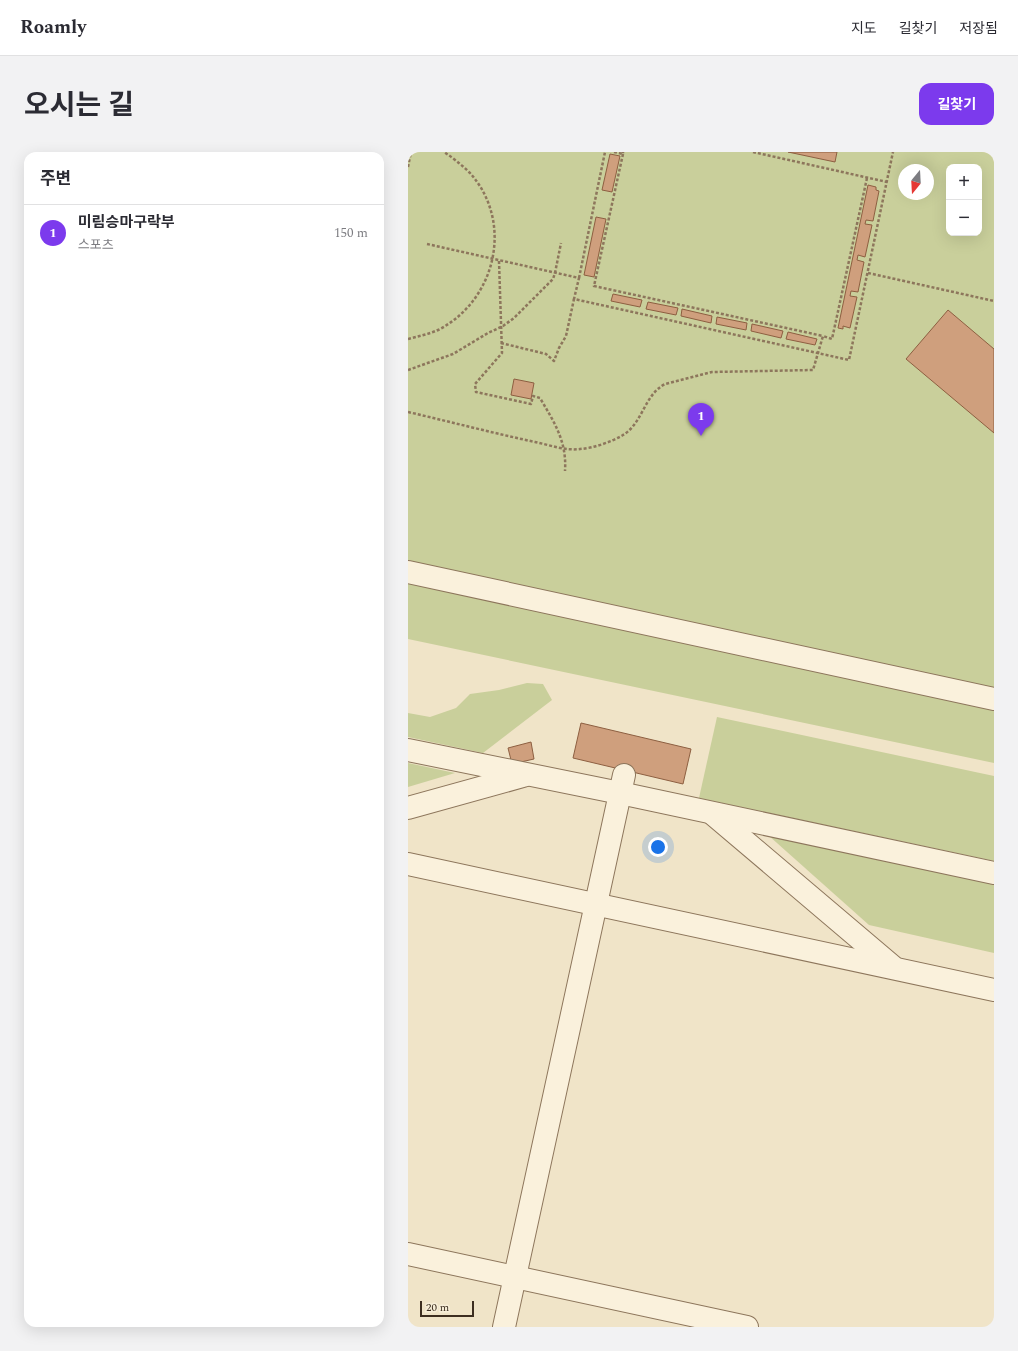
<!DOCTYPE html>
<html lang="ko">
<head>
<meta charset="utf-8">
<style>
	:root { --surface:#fff; --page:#f2f2f3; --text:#2b2b33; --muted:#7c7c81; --line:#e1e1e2; --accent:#7c3aed }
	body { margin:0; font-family:Spectral,"Noto Sans KR",serif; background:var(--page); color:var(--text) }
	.controls { position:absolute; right:12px; top:12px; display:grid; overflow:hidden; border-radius:8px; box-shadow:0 4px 16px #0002 }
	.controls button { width:36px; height:36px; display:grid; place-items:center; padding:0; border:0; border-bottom:1px solid var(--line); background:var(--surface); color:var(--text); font:20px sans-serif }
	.compass { position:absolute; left:490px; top:12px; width:36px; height:36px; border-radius:50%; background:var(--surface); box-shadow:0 4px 16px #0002; rotate:198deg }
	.scale { position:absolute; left:12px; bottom:10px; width:54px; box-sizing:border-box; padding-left:4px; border:2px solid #3d2e20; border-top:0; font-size:11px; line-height:14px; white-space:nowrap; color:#3d2e20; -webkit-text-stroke:3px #f7eed8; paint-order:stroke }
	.you { position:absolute; left:250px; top:695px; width:14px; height:14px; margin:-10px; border:3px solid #fff; border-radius:50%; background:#1a73e8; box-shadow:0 0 0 6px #1a73e833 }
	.badge { display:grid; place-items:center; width:26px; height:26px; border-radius:50%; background:var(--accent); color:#fff; font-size:13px; font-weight:700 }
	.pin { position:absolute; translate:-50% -33px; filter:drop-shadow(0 1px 2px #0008) }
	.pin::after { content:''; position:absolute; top:21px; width:14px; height:12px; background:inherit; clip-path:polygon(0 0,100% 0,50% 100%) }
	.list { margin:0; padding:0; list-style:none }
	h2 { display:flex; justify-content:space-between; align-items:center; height:52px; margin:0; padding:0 16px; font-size:17px }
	h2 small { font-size:13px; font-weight:400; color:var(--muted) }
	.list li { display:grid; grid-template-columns:26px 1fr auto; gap:12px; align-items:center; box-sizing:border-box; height:56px; padding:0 16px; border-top:1px solid var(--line) }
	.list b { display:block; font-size:15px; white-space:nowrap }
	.list p { margin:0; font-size:13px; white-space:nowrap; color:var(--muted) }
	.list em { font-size:13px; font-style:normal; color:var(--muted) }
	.map { position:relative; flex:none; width:586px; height:1175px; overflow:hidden; border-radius:12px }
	header { display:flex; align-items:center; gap:24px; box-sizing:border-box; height:56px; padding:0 20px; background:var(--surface); border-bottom:1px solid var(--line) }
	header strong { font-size:19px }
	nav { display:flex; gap:22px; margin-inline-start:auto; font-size:14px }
	.intro { display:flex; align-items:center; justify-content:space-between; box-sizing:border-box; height:96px; padding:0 24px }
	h1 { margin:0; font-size:28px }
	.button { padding:10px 18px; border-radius:12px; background:var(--accent); color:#fff; font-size:14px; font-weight:700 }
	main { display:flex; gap:24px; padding:0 24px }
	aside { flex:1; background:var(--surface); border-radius:12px; box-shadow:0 4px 16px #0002 }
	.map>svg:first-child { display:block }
</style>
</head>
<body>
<header>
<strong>Roamly</strong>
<nav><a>지도</a><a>길찾기</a><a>저장됨</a></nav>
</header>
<div class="intro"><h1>오시는 길</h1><a class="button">길찾기</a></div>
<main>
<aside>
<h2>주변<small></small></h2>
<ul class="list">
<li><span class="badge">1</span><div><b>미림승마구락부</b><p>스포츠</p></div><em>150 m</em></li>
</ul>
</aside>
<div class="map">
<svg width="586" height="1175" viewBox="0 0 586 1175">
	<rect width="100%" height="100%" fill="#f0e4c8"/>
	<!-- green -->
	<g fill="#c9cf9b" fill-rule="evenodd">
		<path d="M0 0H586V611L0 487ZM541 15H571V81H541ZM496 18H520V42H496Z"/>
		<polygon points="119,531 135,532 144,548 75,601 0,585 0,561 22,565 48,556 62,542 91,538"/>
		<polygon points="309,565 586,624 586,709 291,646"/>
		<polygon points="0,611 47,621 0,635"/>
		<polygon points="360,683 586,731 586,801 461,773"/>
	</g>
	<!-- building -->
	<g fill="#cf9f7d" stroke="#8d5f41">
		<polygon points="380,0 429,0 427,10"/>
		<polygon points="202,2 212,4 204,40 194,38"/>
		<polygon points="460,33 468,35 468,38 471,39 465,69 458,68 457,72 464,73 457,105 450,103 449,108 456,110 450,140 443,139 442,144 449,145 442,176 435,174 435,177 430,176"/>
		<polygon points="188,65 198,67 186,125 176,123"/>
		<polygon points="205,142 234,148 232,155 203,149"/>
		<polygon points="240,150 270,156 268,163 238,157"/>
		<polygon points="274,157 304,164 303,171 273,164"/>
		<polygon points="540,158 586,197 586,281 498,207"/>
		<polygon points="309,165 339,171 338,178 308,172"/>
		<polygon points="344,172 375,179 373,186 343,179"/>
		<polygon points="380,180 409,187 407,193 378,187"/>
		<polygon points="106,227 126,231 123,247 103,243"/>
		<polygon points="173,571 283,597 275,632 165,606"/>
		<polygon points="123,590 126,607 104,612 100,596"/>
	</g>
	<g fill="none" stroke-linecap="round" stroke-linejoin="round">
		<!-- minor casing -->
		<g stroke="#8d765c" stroke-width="24">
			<g id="minor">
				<polyline points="0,420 586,547"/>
				<polyline points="0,598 212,641 586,721"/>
				<polyline points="0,656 115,624"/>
				<polyline points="306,663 484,814"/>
				<polyline points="0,712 586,838"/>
				<polyline points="0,1102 339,1175"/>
				<polyline points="96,1175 216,623"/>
			</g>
		</g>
		<!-- path -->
		<g stroke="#8d765c" stroke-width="2.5" stroke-dasharray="3 2" stroke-linecap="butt">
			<polyline points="206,0 215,2 215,0"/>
			<polyline points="345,0 479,30"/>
			<polyline points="215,2 186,134 415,184"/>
			<polyline points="0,15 3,0"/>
			<polyline points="19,92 171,126 166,147 441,208 485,0"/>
			<path d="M91 109 94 201 67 232 68 240 123 252 125 244 132 246C146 270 159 289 157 319"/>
			<polyline points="460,121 586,149"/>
			<polyline points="171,126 197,0"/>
			<path d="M0 187C11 184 22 182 32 177 88 147 106 70 62 21 54 13 45 6 36 0"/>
			<polyline points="93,191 138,202 146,209 151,196 158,184 166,147"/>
			<polyline points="0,218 45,202 80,181 95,174 106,166 145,127 147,121 153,91"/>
			<path d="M0 260C43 270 85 281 127 290 142 293 157 299 172 297 186 296 203 290 215 283 235 271 236 243 257 232L304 220 405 218 415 184 424 187 459 26"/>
		</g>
		<!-- minor -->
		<use href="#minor" stroke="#faf1dc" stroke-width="22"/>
	</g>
</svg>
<div class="controls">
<button>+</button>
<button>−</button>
</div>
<svg class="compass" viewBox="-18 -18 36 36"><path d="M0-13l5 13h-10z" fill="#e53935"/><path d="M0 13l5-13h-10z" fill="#7c7c81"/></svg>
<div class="scale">20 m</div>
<div class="you"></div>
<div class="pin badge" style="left:293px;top:284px">1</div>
</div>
</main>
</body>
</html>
